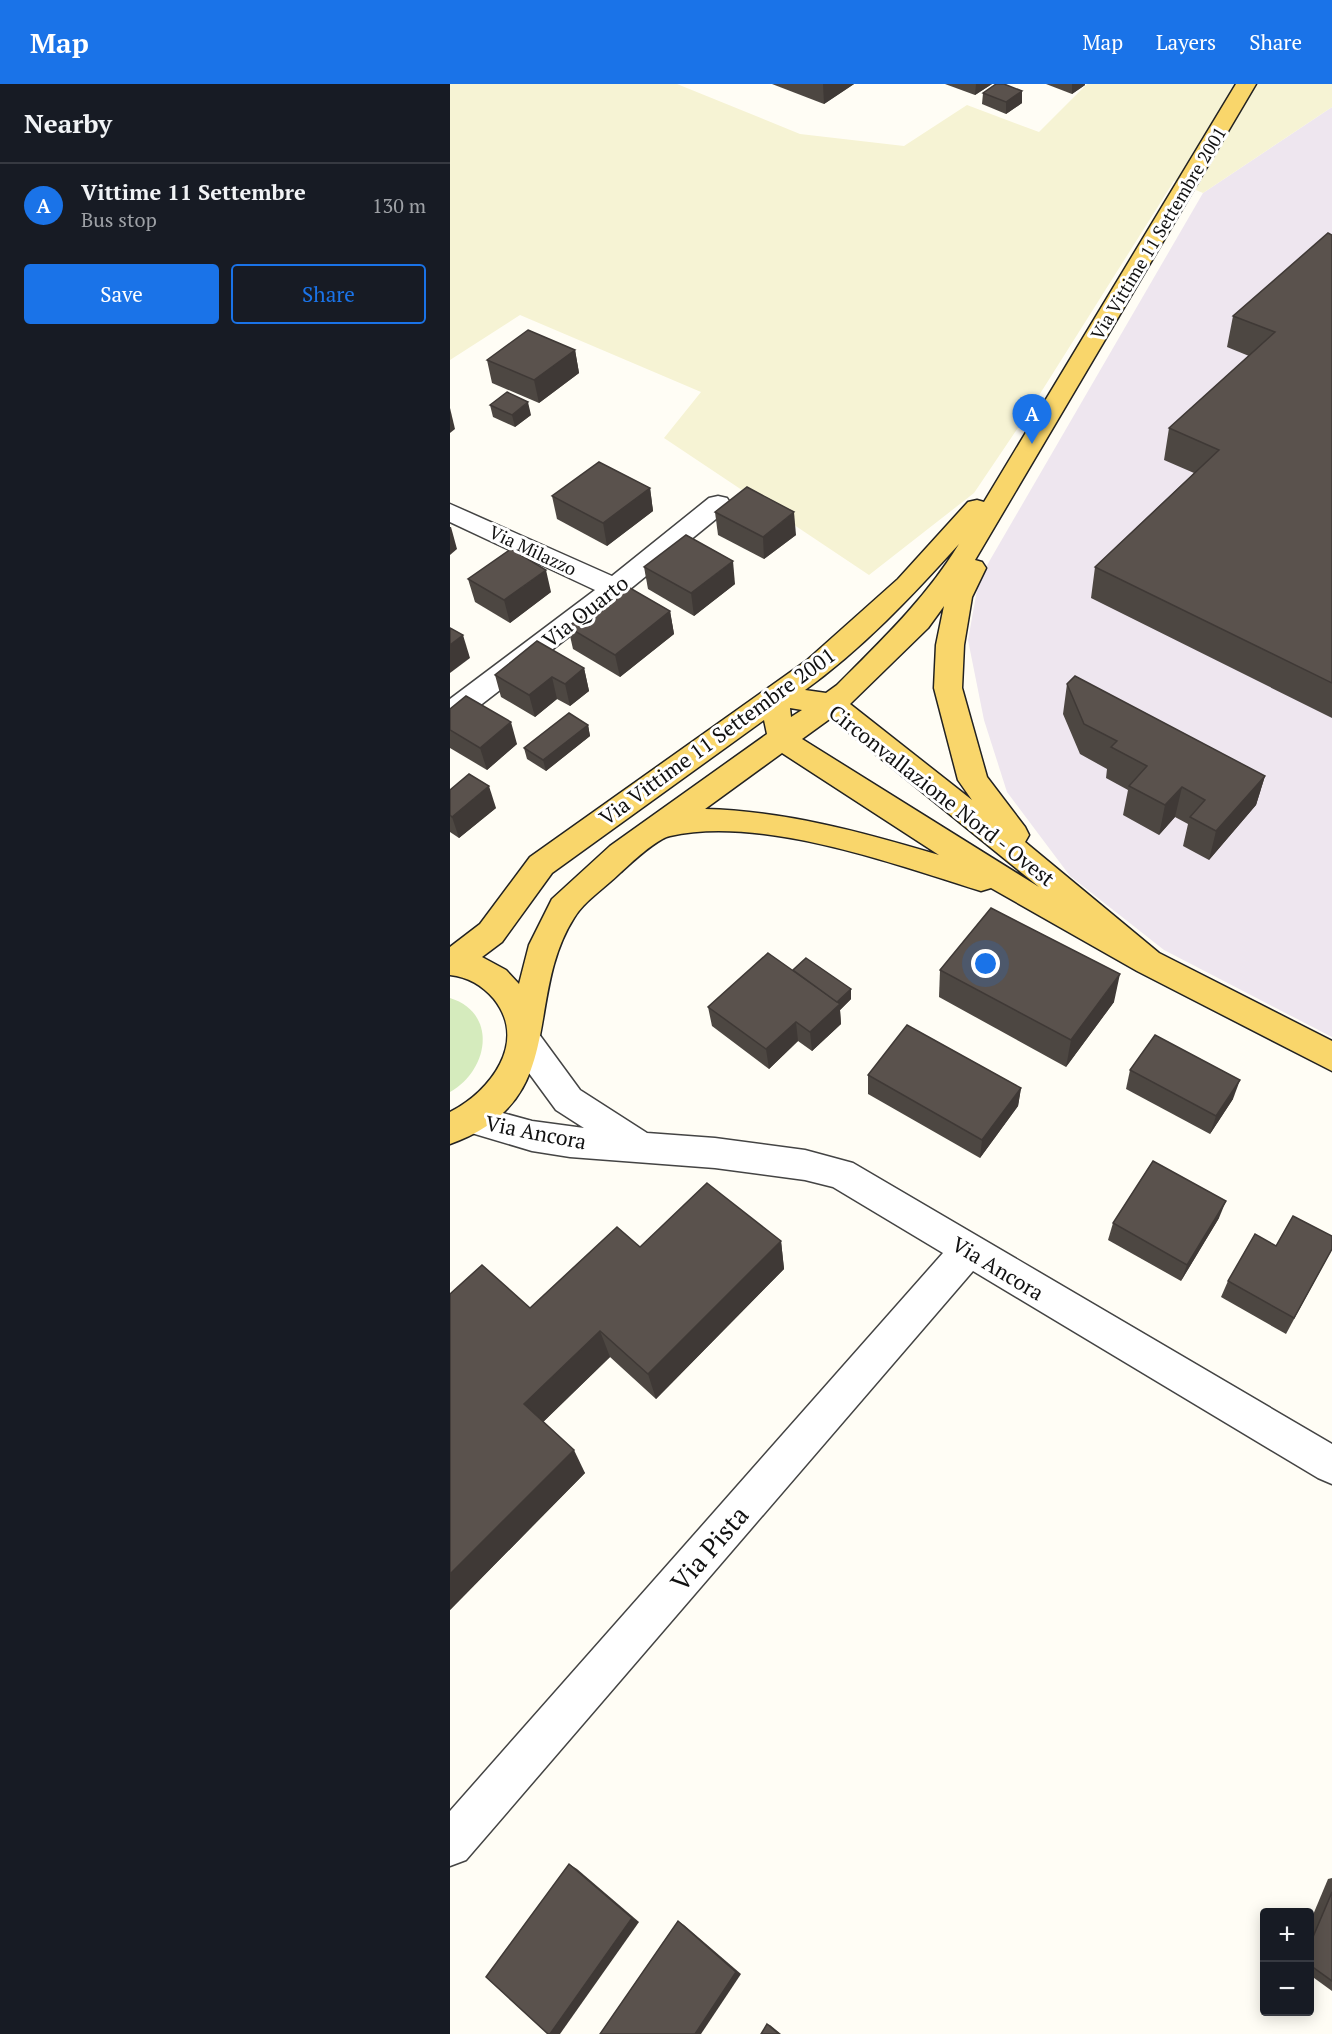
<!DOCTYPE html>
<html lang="en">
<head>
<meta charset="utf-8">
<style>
	:root { --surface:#171b24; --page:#242831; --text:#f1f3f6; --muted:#9ea1a6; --line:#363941; --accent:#1a73e8 }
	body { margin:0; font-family:"PT Serif",serif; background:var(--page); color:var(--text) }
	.controls { position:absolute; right:18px; bottom:18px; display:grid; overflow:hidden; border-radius:6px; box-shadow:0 3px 15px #0003 }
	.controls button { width:54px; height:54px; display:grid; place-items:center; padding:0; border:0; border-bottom:2px solid var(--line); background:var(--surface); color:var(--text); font:30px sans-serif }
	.you { position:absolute; left:536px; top:880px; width:21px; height:21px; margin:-15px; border:4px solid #fff; border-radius:50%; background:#1a73e8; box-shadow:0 0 0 9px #1a73e833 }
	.badge { display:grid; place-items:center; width:39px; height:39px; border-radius:50%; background:var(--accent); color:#fff; font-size:20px; font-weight:700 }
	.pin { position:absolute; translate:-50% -50px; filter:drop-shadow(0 2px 3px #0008) }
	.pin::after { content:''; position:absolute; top:32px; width:21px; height:18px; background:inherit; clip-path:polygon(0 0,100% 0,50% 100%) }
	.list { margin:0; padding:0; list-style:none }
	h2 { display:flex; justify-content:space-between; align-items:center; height:78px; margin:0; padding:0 24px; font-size:26px }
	h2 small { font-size:20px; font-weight:400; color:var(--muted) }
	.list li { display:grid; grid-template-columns:39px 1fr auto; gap:18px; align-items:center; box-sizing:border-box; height:84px; padding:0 24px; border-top:2px solid var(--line) }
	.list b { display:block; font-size:22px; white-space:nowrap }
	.list p { margin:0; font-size:20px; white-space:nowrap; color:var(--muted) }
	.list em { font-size:20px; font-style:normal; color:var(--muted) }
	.actions { display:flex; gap:12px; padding:18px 24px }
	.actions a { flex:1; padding:14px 0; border:2px solid var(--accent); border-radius:6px; text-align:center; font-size:21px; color:var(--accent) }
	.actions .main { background:var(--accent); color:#fff }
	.map { position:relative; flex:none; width:882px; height:1950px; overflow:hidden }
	header { display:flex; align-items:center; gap:36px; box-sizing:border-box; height:84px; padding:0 30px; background:var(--accent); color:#fff }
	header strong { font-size:28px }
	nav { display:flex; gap:33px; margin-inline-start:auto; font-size:21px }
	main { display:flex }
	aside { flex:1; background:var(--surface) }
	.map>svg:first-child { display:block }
</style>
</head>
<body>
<header>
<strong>Map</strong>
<nav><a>Map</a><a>Layers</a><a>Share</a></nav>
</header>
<main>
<aside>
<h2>Nearby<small></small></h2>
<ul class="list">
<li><span class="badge">A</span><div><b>Vittime 11 Settembre</b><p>Bus stop</p></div><em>130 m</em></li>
</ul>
<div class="actions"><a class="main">Save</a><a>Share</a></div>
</aside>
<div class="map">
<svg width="882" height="1950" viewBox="0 0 882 1950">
	<rect width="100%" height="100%" fill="#fffdf5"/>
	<!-- industrial -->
	<polygon fill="#eee6ef" points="882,23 882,953 714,866 620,792 557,708 534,636 518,556 529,495 753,109"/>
	<!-- farmland -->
	<polygon fill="#f6f3d4" points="0,0 227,0 350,50 454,62 517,21 589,48 637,0 882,0 882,23 753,109 724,97 576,332 524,409 419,491 214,354 251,308 70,231 0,276"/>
	<!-- green -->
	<path fill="#d5ebbd" d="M0 914C48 929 39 986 0 1008Z"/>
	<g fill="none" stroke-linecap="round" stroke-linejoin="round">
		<!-- minor casing -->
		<g stroke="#444" stroke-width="3">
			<g id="minor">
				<polygon points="268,412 277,414 281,420 277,426 174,510 10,637 0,640 0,615 145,506 0,438 0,420 162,492 259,414"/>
				<polygon points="74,942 86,946 130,1006 197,1049 265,1054 355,1066 403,1079 882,1360 882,1400 868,1394 523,1187 16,1776 0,1782 0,1727 493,1169 383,1103 355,1096 265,1084 120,1073 82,1067 8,1045 3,1035 8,1025 20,1020 82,1037 134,1044 106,1026 62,966 58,956 62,946"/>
			</g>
		</g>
		<!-- major casing -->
		<g stroke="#222" stroke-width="3">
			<path id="major" d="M786 0H806L525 476 532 478 536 484 522 513 514 561 512 604 537 693 575 743 579 751 575 758 709 869 882 957V987L687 887 541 804 531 807C444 780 310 731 220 752 206 755 181 779 170 789 156 803 134 817 124 834 72 916 121 1017 0 1060V1028C41 1007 78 958 44 915 32 901 18 893 0 891V863L30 840 80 773 356 577 448 495 518 418 527 416 534 418ZM509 460C476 514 432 556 387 601L376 609 355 606C412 565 462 512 509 460ZM494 522 486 561 484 604 508 696 522 716 400 620 478 544ZM340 624 352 626 341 633ZM381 634 583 798 589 803 352 655ZM314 636 317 650 160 762 102 815 79 861 69 900 56 886 32 873 52 858 102 789ZM332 669 489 771C412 748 335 727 255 725Z"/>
		</g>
		<!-- minor -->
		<use href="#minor" fill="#fff" fill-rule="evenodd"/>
		<!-- major -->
		<use href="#major" fill="#f9d66b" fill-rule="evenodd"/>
	</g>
	<!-- wall -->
	<g fill="#4d4742">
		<polygon points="322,0 404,0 374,20"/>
		<polygon points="495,0 542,0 525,11"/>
		<polygon points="596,0 635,0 635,1 622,10"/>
		<polygon points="572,7 572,19 556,30 532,20 533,9"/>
		<polygon points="882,151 882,634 641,514 645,483 744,389 714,376 719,344 799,272 777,263 783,232"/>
		<polygon points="125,266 129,289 89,319 42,299 37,276"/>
		<polygon points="40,321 81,331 65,343 43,333"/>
		<polygon points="200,404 203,427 157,462 107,435 102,412"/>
		<polygon points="265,428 346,451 314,475 268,451"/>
		<polygon points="194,483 285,500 244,532 198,505"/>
		<polygon points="18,495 101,508 60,539 25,518"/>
		<polygon points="220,527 224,550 170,593 123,565 118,543"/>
		<polygon points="134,584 139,607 120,622 107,615 85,633 51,613 45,591"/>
		<polygon points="617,600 815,692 806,721 759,776 733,762 738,740 725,733 709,751 673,731 678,706 656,694 657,685 630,670 613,630"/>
		<polygon points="0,625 67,660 37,686 0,664"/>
		<polygon points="138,641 140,652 96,687 77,675 74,664"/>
		<polygon points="0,706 46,724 9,754 0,748"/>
		<polygon points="343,886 401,905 401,915 390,926 391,940 362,967 348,957 319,985 262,942 258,923"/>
		<polygon points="490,886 664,918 616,983 489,913"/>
		<polygon points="680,986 783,1015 760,1050 676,1005"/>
		<polygon points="418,991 571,1004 568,1022 530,1074 418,1010"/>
		<polygon points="769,1134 731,1197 658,1156 663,1139"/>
		<polygon points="331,1157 334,1185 206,1315 160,1273 93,1338 135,1389 0,1526 80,1224 190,1163"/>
		<polygon points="882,1165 836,1250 771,1213 778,1197"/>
		<polygon points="882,1794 882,1907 860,1891 860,1838 878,1795"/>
	</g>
	<!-- shaded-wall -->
	<g fill="#3f3936">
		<polygon points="373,0 404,0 374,20"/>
		<polygon points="526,0 542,0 525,11"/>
		<polygon points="622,0 635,0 635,1 622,10"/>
		<polygon points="572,7 572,19 556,30 556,18"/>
		<polygon points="125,266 129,289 89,319 84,296"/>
		<polygon points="78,318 81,331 65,343 62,331"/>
		<polygon points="0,324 5,345 0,349"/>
		<polygon points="200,404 203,427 157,462 153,439"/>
		<polygon points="344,428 346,451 314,475 313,453"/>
		<polygon points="0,443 1,443 7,465 0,471"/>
		<polygon points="283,477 285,500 244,532 241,509"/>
		<polygon points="96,486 101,508 60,539 54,516"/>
		<polygon points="220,527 224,550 170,593 165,571"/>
		<polygon points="13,551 20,574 0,589 0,561"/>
		<polygon points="134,584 139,607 120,622 115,600"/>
		<polygon points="102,593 107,615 85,633 79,611"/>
		<polygon points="61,638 67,660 37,686 30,664"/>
		<polygon points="138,641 140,652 96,687 93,676"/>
		<polygon points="815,692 806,721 759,776 766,747"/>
		<polygon points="39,702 46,724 9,754 2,733"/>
		<polygon points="732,703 725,733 709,751 715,721"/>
		<polygon points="670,890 664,918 616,983 621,956"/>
		<polygon points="401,905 401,915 390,926 391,940 362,967 360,948 382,923"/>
		<polygon points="346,938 348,957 319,985 316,965"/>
		<polygon points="790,996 783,1015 760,1050 766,1032"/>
		<polygon points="571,1004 568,1022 530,1074 532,1056"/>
		<polygon points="776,1117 769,1134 731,1197 737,1181"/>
		<polygon points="331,1157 334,1185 206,1315 198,1290"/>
		<polygon points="150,1247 160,1273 87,1344 74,1320"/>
		<polygon points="124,1366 135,1389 0,1526 0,1490"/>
		<polygon points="119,1780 127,1785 189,1838 110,1950 100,1950"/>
		<polygon points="228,1837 234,1841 291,1890 251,1950 245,1950"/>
		<polygon points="317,1940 320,1941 331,1950 329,1950"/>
	</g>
	<!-- building -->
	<g fill="#5a524d" stroke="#3f3936" stroke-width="1.5">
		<polygon points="546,0 554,0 572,7 556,18 533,9"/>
		<polygon points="878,149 882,151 882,599 645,483 769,366 719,344 825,248 783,232"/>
		<polygon points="78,246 125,266 84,296 37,276"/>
		<polygon points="57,308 78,318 62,331 40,321"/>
		<polygon points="149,378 200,404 153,439 102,412"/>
		<polygon points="297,403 344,428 313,453 265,428"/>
		<polygon points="236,451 283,477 241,509 194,483"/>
		<polygon points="61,465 96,486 54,516 18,495"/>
		<polygon points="173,500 220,527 165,571 118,543"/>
		<polygon points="0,544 13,551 0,561"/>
		<polygon points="87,557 134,584 115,600 102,593 79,611 45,591"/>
		<polygon points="625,592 815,692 766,747 740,733 755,716 732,703 715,721 679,702 697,682 661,663 667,657 634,640 617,600"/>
		<polygon points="16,612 61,638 30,664 0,646 0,625"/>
		<polygon points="119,629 138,641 93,676 74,664"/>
		<polygon points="19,690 39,702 2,733 0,731 0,706"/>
		<polygon points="541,824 670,890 621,956 490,886"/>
		<polygon points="318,869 390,920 360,948 346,938 316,965 258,923"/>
		<polygon points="356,874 401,905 387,918 343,886"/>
		<polygon points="457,941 571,1004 532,1056 418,991"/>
		<polygon points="705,951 790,996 766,1032 680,986"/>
		<polygon points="703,1077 776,1117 737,1181 663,1139"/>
		<polygon points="257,1099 331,1157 198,1290 150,1247 74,1320 124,1366 0,1490 0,1210 32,1181 80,1224 167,1143 190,1163"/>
		<polygon points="843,1132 882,1152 882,1165 844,1234 778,1197 805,1150 826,1162"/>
		<polygon points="119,1780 182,1834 100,1950 98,1950 36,1893"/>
		<polygon points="882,1808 882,1897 860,1881 860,1860"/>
		<polygon points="228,1837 286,1888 245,1950 150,1950"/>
		<polygon points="317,1940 329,1950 311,1950"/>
	</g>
	<g text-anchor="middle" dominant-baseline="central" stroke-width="6" stroke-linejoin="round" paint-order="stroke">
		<!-- far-street labels -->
		<g font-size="18" fill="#111" stroke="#fff">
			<text transform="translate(708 149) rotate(-59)">Via Vittime 11 Settembre 2001</text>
			<text transform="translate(83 466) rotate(25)">Via Milazzo</text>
		</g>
		<!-- street labels -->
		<g font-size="21" fill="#111" stroke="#fff">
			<text transform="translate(135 527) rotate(-38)">Via Quarto</text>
			<text transform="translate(267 652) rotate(-36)">Via Vittime 11 Settembre 2001</text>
			<text transform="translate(492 711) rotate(38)">Circonvallazione Nord - Ovest</text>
			<text transform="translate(86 1048) rotate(11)">Via Ancora</text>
			<text transform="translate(548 1184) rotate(31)">Via Ancora</text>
		</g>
		<!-- near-street labels -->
		<g font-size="26" fill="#111" stroke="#fff">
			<text transform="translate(259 1464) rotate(-49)">Via Pista</text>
		</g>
	</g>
</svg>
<div class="controls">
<button>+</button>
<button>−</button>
</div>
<div class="you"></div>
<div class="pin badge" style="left:582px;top:360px">A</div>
</div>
</main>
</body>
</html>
